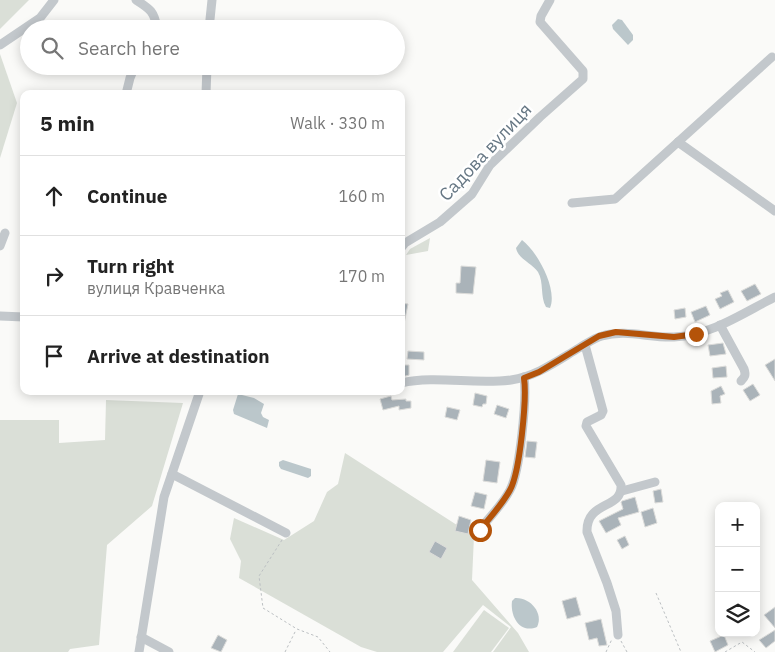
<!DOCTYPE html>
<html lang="en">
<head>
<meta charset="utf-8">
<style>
	:root { --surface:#fff; --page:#f2f2f2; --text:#222; --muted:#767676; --line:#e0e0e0 }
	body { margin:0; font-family:"IBM Plex Sans",sans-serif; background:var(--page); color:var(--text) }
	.controls { position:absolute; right:15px; bottom:15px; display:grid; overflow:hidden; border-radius:10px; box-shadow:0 2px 12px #0003 }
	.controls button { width:45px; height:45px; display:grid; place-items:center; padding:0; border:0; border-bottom:1px solid var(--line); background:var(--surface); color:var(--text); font:25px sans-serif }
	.stop { position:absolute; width:15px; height:15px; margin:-11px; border:4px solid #b45309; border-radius:50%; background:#fff }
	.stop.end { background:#b45309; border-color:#fff; box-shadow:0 1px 5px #0008 }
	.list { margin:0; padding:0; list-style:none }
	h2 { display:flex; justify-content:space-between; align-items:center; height:65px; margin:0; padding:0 20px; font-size:21px }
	h2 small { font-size:16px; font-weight:400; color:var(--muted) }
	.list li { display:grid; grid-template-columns:32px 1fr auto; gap:15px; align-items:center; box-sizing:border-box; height:80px; padding:0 20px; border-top:1px solid var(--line) }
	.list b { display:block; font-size:19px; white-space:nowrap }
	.list p { margin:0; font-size:16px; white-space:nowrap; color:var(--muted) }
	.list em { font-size:16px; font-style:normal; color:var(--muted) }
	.icon { flex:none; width:28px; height:28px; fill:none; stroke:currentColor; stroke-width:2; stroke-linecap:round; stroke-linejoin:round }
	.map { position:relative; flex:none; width:775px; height:652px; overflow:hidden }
	.search { position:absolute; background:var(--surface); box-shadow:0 2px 12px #0003; left:20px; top:20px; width:385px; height:55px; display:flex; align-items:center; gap:12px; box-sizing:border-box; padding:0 18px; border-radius:28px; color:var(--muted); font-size:19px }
	.panel { position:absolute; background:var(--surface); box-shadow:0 2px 12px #0003; left:20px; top:90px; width:385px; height:305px; border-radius:10px }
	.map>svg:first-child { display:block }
</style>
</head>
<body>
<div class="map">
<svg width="775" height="652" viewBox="0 0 775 652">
	<rect width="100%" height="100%" fill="#fafaf8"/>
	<!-- green -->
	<g fill="#dadfd7">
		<polygon points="0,0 29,0 0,29"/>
		<polygon points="0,54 17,103 0,158"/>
		<polygon points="430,238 428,251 406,255 410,249"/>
		<polygon points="106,400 183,403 152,506 107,545 99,645 70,649 68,652 0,652 0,420 59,420 59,443 105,440"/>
		<polygon points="345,453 474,536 472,580 518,633 529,652 493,652 511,627 483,605 443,652 377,652 361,647 239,578 241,561 230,539 234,518 284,540 314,521 327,492 338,484"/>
		<polygon points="484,610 509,628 491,652 453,652"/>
	</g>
	<!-- water -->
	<g fill="#bbc7cb">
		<polygon points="618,19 622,20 633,35 633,40 628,45 613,29 612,25"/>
		<path d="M522 240C537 251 558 289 550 308L546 307C540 297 544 282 538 272 532 263 518 259 516 248Z"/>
		<polygon points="238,394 254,398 264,404 261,413 263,417 269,420 267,428 234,414 233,410"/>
		<polygon points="283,460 311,469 311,476 308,478 281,469 279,466 279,462"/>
		<path d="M515 598C530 597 544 613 537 627 520 634 510 617 512 601Z"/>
	</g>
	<!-- building -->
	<g fill="#aab3b9" stroke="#dcdcda">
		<polygon points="461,266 476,267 473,294 456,293 456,283 460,283"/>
		<polygon points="755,284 761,294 747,301 741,291"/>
		<polygon points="728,290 734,302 720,309 715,299 722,296 720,293"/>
		<polygon points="401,303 408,304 404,324 401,324"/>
		<polygon points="706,306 710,315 695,322 691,312"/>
		<polygon points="685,308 686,317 675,319 674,310"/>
		<polygon points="723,343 726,354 710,356 708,345"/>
		<polygon points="408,351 424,352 424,360 407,359"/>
		<polygon points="775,359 775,381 765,365"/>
		<polygon points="401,365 409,365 409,375 402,377"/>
		<polygon points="726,366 727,377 713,378 712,368"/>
		<polygon points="753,384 760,395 750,401 743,390"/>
		<polygon points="721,386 725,394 720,396 721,403 712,404 711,391"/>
		<polygon points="475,393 487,396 486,404 483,404 482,407 473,405"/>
		<polygon points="391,396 392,400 406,399 406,401 411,401 411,408 399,410 399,406 383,410 380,399"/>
		<polygon points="497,405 509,409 506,418 494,414"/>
		<polygon points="447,407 460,410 457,420 445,417"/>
		<polygon points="527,441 537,442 535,458 525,457"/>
		<polygon points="486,460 500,462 497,483 483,481"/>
		<polygon points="661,489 663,502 655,503 653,491"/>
		<polygon points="475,492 487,495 484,509 471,506"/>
		<polygon points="635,497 639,512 618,518 621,525 606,533 599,521 623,509 621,502 622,501"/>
		<polygon points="653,508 657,523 645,527 641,512"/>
		<polygon points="459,516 471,520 468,534 455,531"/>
		<polygon points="625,536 629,545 622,549 617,540"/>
		<polygon points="435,541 447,548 441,559 429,552"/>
		<polygon points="576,597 581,615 567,619 562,601"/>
		<polygon points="775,607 775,628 764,615"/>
		<polygon points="601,619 607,645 599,646 597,638 589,640 585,623"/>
		<polygon points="775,630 775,641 766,648 759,640"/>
		<polygon points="218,635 227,640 221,652 211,648"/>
		<polygon points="724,635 728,645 715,652 710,641"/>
	</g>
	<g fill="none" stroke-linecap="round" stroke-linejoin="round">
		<!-- path -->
		<g stroke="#bbbfc2" stroke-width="1" stroke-dasharray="2.5 2.5" stroke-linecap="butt">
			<polyline points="282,540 259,576 263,608 297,629 318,637 330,652"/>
			<polyline points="656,593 681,652"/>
			<polyline points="621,641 627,652"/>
			<polyline points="285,652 296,630"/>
			<polyline points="606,652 612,639"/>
			<polyline points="725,652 742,642 755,652"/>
		</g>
		<!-- minor -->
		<g stroke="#c3c8cc" stroke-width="9">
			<path d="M136 0C150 9 154 11 157 28"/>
			<polyline points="209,29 212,0"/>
			<polyline points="0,45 40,18 54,0"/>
			<polyline points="126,94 130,78 135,66"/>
			<polyline points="206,94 207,66"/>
			<polyline points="678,142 775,211"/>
			<polyline points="572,203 615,199 772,57"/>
			<polyline points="0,246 5,233"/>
			<polyline points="401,248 405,243 440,222 472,194 490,165 540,117 583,79 583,71 540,22 541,16 550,0"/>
			<polyline points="0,316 24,317"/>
			<path d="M720 325 744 369C746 375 745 377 741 381"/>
			<path d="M585 345 603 411 601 415 587 422 586 426 621 485C623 510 586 500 587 532L607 583 616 611 618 635"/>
			<path d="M401 383C436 375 475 385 511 380 537 376 557 361 579 348 586 344 594 338 602 336 626 329 649 338 674 337 710 336 743 313 775 297"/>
			<polyline points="172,474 286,533"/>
			<polyline points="622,491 655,482"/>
			<path d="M479 530C490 517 502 505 510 490 520 472 527 398 524 377"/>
			<polyline points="141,637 169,652"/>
			<polyline points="139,652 164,497 200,391"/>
		</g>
	</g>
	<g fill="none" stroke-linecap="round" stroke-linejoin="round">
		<!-- route -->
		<path stroke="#b45309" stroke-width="6" d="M480 530C490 517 502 505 510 490 520 472 527 398 524 378L539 372 599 336 616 332 674 337 696 334"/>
	</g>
	<g text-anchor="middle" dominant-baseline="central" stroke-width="5" stroke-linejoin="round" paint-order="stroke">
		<!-- street labels -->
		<g font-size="18" fill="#657683" stroke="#fff">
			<text transform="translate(485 152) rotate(-47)">Садова вулиця</text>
		</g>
	</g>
</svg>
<div class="controls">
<button>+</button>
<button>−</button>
<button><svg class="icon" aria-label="layers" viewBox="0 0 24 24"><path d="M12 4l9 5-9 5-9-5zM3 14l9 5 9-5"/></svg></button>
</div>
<div class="stop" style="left:480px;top:530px"></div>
<div class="stop end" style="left:696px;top:334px"></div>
<div class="search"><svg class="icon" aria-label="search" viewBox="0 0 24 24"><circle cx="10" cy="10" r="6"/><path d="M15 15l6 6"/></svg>Search here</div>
<section class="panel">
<h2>5 min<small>Walk · 330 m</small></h2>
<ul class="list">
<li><svg class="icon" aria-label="ahead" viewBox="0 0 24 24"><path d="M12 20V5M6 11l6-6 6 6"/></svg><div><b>Continue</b></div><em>160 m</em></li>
<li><svg class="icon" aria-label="right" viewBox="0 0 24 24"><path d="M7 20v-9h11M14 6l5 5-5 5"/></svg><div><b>Turn right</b><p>вулиця Кравченка</p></div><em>170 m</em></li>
<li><svg class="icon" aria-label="arrive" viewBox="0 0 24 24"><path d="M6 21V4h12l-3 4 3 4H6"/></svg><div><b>Arrive at destination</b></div></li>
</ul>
</section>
</div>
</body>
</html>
